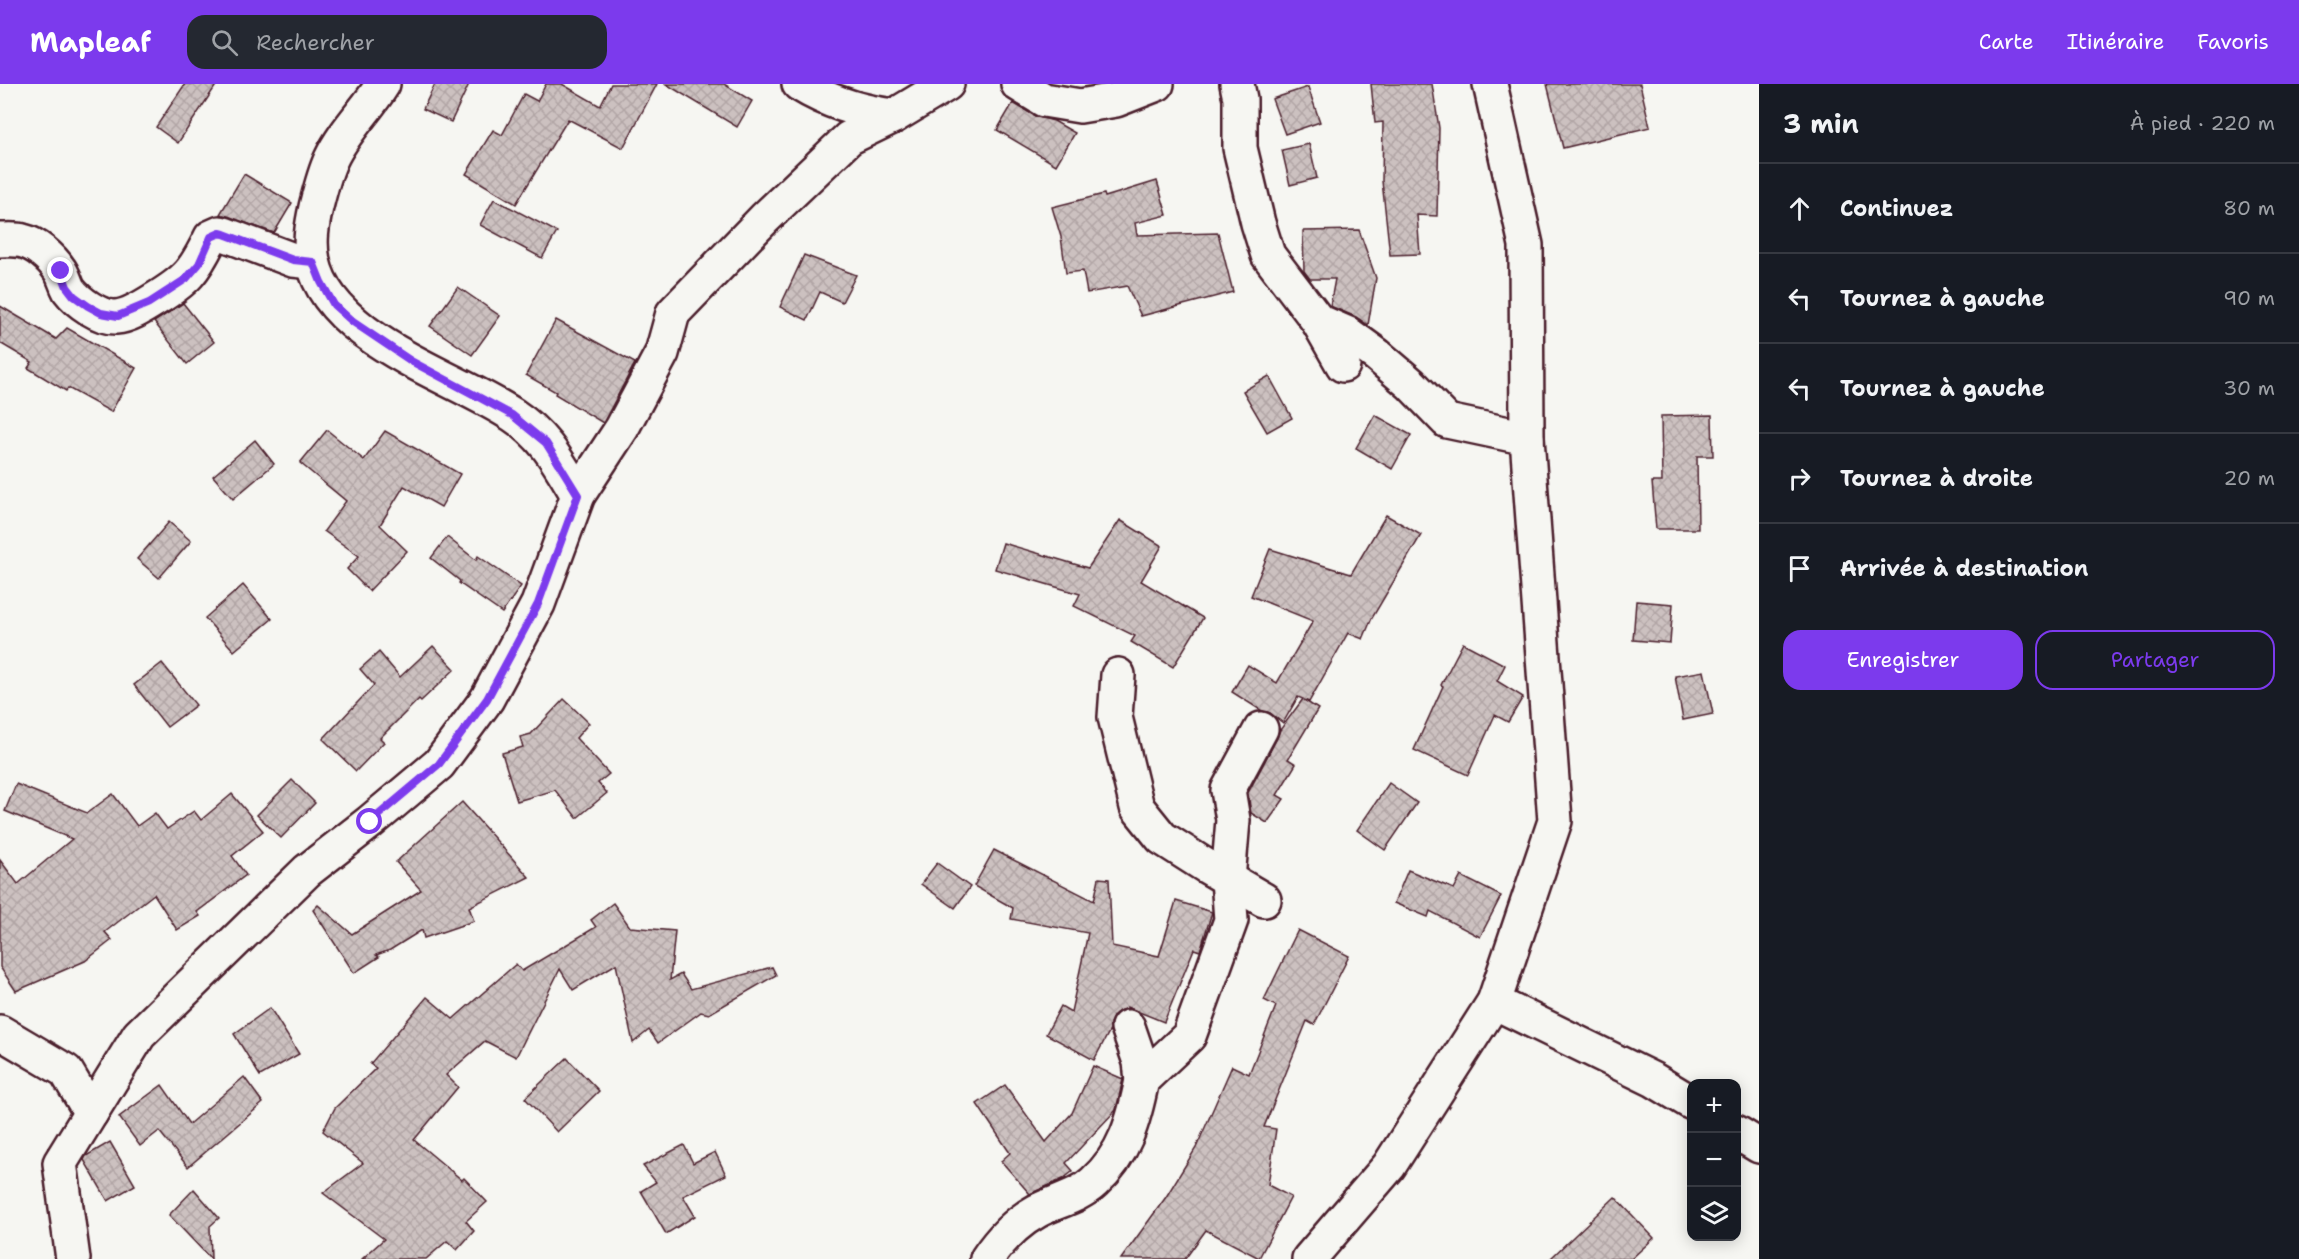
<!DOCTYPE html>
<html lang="fr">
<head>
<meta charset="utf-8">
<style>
	:root { --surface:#171b24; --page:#242831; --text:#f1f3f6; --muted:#9ea1a6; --line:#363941; --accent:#7c3aed }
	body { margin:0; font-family:"Shantell Sans",sans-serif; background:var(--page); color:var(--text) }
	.controls { position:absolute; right:18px; bottom:18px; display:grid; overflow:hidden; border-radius:12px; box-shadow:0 3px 15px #0003 }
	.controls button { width:54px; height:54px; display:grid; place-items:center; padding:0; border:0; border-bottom:2px solid var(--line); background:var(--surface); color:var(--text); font:30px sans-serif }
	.stop { position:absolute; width:18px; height:18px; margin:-14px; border:4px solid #7c3aed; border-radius:50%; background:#fff }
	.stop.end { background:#7c3aed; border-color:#fff; box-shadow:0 2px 6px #0008 }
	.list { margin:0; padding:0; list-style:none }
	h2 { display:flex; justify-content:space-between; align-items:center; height:78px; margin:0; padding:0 24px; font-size:26px }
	h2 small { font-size:20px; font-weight:400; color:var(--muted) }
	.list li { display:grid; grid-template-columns:39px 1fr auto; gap:18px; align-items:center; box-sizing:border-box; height:90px; padding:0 24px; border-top:2px solid var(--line) }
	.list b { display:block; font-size:22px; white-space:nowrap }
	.list em { font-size:20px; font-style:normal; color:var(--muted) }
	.actions { display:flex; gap:12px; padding:18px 24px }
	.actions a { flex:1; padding:14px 0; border:2px solid var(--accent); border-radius:18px; text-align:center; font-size:21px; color:var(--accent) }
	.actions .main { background:var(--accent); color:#fff }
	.icon { flex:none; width:33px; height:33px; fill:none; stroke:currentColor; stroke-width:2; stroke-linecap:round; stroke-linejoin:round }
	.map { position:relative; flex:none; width:1759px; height:1175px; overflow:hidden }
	header { display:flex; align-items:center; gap:36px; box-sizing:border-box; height:84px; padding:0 30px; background:var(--accent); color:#fff }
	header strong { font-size:28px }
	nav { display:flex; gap:33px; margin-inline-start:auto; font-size:21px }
	.search { width:420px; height:54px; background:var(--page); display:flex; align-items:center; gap:15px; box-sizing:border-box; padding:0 21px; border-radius:18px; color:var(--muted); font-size:22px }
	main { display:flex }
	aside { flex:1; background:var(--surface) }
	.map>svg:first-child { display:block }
</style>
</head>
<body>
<header>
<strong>Mapleaf</strong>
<div class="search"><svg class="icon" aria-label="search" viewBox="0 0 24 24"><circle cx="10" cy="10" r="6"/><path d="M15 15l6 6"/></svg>Rechercher</div>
<nav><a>Carte</a><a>Itinéraire</a><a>Favoris</a></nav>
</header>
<main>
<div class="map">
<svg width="1759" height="1175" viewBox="0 0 1759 1175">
	<defs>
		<pattern id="building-cross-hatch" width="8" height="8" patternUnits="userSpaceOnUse" patternTransform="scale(1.5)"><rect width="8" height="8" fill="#ccc1c0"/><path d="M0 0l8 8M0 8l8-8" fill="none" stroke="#b1a5a5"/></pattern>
	</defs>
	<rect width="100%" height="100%" fill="#f6f6f2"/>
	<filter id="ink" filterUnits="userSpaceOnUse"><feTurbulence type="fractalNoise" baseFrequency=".0167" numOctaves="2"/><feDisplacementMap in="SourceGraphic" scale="12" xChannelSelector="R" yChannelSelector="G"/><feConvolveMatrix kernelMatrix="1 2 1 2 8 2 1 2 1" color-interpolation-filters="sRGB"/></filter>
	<g filter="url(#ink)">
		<!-- building -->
		<g fill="url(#building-cross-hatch)" stroke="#4a1f2b" stroke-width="1.5">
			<polygon points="185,0 217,0 178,59 156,43"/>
			<polygon points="435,0 469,0 451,38 423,25"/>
			<polygon points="546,0 562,0 600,22 611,0 657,0 623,64 568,35 516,120 466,90 493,46 502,51 524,10 537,17"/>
			<polygon points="666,0 724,0 752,17 737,43"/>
			<polygon points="1371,0 1432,0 1439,44 1437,132 1417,131 1420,170 1390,171 1382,97 1383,38 1375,39"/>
			<polygon points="1547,0 1640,0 1650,43 1563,64"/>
			<polygon points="1308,3 1320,38 1285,50 1272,15"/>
			<polygon points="1013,19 1035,32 1054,37 1075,49 1056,81 997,46"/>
			<polygon points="1309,60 1317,94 1290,101 1282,66"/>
			<polygon points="244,90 292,119 274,149 220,130"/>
			<polygon points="1157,97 1167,131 1135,139 1137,151 1218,149 1233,208 1141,232 1127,202 1087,209 1083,187 1066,189 1061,153 1052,123 1104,110 1105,113"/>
			<polygon points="494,115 557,148 542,174 480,141"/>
			<polygon points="1359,146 1376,194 1368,241 1356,233 1330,222 1335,195 1310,195 1304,187 1303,147"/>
			<polygon points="804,171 856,191 842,218 820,208 807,236 780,223"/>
			<polygon points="458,203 500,232 472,271 430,242"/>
			<polygon points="183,219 214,258 187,280 154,238"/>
			<polygon points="0,222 56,255 67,244 136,284 111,328 68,304 66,307 28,284 32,278 0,259"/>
			<polygon points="556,236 635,279 603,339 555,310 556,308 526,291"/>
			<polygon points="1269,292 1292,334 1267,348 1243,307"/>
			<polygon points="1375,331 1411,351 1392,385 1356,364"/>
			<polygon points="1712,331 1713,372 1697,372 1698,445 1656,445 1652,398 1662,398 1661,332"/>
			<polygon points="327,346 364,376 385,347 460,390 441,423 404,402 380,441 407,467 369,507 347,485 359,472 324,447 346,417 300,379"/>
			<polygon points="255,356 274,380 233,415 213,392"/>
			<polygon points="1386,431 1421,451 1372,534 1363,555 1348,549 1309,618 1304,616 1318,625 1288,675 1296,680 1277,711 1284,715 1267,739 1251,729 1248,709 1277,654 1280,646 1303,615 1298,613 1283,639 1270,629 1262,627 1232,608 1248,581 1277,599 1313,537 1251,512 1270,465 1351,490"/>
			<polygon points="1120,436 1162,462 1141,497 1203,534 1173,583 1131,558 1135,552 1074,522 1080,510 995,485 1003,459 1088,484"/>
			<polygon points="169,438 191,457 159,494 137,475"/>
			<polygon points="447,453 476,476 478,472 521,502 502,529 459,499 460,497 431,474"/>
			<polygon points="243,501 272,535 234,567 205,534"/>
			<polygon points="1636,517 1673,520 1670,559 1633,556"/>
			<polygon points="1463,559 1505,581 1497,597 1523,613 1508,638 1495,631 1468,691 1414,666 1443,602 1441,601"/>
			<polygon points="433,562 455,585 421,617 419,615 380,654 384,658 356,687 323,655 374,601 360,585 379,568 400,593"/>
			<polygon points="162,579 196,621 167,643 134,601"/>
			<polygon points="1704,587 1713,630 1683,636 1675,592"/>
			<polygon points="564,615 589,639 576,654 609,690 598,699 607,709 577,734 555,706 517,717 502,669 523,663 520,653 531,650"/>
			<polygon points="292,696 315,719 281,754 257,731"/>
			<polygon points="1389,699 1417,719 1385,766 1357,746"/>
			<polygon points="16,700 87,729 113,710 137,742 155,729 167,745 194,727 201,736 232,710 263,747 232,772 246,791 197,828 200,832 177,846 154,810 105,848 112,856 85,877 16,907 0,883 0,776 18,800 72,755 5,727"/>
			<polygon points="462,718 529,793 469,823 474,837 424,854 422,846 390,866 376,871 379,873 354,889 313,826 318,821 352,850 421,806 396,778"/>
			<polygon points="994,766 1094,817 1099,794 1109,795 1112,862 1159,872 1176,817 1212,828 1200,867 1194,865 1164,938 1127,923 1127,925 1121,926 1114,931 1110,939 1110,946 1094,976 1046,950 1061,922 1071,928 1088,849 1011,835 1013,824 974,802"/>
			<polygon points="937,779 970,803 955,824 921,800"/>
			<polygon points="1408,786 1454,805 1461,792 1501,812 1480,853 1430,827 1428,833 1394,819"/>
			<polygon points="613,819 630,843 675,847 670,896 681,890 691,905 772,883 776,891 709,930 701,928 658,959 649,946 633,959 616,880 573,906 560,885 516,973 485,957 446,991 458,1003 414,1056 462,1096 464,1094 487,1118 466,1137 474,1147 457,1166 447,1157 426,1175 362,1175 384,1155 323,1109 363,1079 323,1047 335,1024 376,984 370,980 427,913 453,935 516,880 522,887 596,843 591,836"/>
			<polygon points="1298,846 1349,872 1314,941 1307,937 1264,1043 1276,1045 1268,1101 1291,1113 1259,1174 1206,1146 1185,1175 1121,1175 1166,1113 1196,1064 1232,982 1249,990 1276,922 1264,916"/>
			<polygon points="270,924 299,970 260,992 234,950"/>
			<polygon points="567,974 599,1007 557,1048 525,1014"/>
			<polygon points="1093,982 1123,995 1116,1026 1066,1079 1073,1087 1063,1095 1030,1110 1001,1077 1010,1069 977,1020 1005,1001 1046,1058 1072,1029"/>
			<polygon points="244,993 263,1019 188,1083 159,1047 140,1062 119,1033 162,1001 189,1040"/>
			<polygon points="110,1058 135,1101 108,1117 84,1076 86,1072"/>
			<polygon points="684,1061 693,1079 715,1068 726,1091 683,1112 695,1132 666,1150 641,1107 656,1098 643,1082"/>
			<polygon points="194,1105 219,1134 210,1142 211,1175 169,1131"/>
			<polygon points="1615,1113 1654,1154 1631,1175 1550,1175"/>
		</g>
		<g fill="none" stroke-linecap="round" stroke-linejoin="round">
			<!-- minor casing -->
			<g stroke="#4a1f2b" stroke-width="38">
				<g id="minor">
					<path d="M383 0C367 26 344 47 331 75 324 90 320 107 316 123 312 141 309 158 313 177 329 255 453 291 513 331 546 353 558 378 578 411"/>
					<path d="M799 0C828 18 860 28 894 32"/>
					<polyline points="1018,0 1044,16 1080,22 1116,16 1157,0"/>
					<polyline points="1237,0 1240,15 1240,64 1258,139 1268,171 1318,237 1343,281"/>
					<path d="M0 156C7 156 16 155 23 157 36 160 52 174 59 185 64 191 65 199 69 206 78 218 100 234 116 233 129 232 143 223 154 216 187 196 194 188 211 153L220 149 224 150 293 176 313 178"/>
					<polyline points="1318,237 1348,250 1377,271 1411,300 1447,337 1527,354"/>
					<polyline points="1118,591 1115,633 1137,723 1162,754 1206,782 1264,816"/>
					<polyline points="1494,918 1654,996 1692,1019"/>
					<polyline points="1128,943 1140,978 1142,996 1189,952 1231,836 1228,795 1233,736 1228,706 1261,645"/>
					<polyline points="0,948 66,987 91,1029"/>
					<polyline points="1736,1048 1759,1062"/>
					<polyline points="73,1175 60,1079 139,951 307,787 370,738 439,680 487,615 538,520 578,411 622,344 662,269 673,229 765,134 849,54 894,32 947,0"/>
					<path d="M987 1175C999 1157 1017 1138 1037 1127 1056 1117 1078 1113 1094 1098 1125 1070 1134 1036 1142 996"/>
					<polyline points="1309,1175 1389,1082 1494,918 1555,737 1527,354 1526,161 1490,0"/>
				</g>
			</g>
			<!-- minor -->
			<use href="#minor" stroke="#f6f6f2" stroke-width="33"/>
		</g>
	</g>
	<g fill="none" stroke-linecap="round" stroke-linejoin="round" filter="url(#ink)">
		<!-- route -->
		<polyline stroke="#7c3aed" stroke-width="8" points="61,187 67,203 74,212 88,222 101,229 118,232 149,219 186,195 199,180 211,153 220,149 224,150 293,176 313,178 321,198 334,221 353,238 411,277 512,331 546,359 578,411 538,520 487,615 439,680 370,738"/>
	</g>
</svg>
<div class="controls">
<button>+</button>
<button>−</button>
<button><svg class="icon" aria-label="layers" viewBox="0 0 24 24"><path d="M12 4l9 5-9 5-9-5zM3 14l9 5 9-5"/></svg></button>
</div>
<div class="stop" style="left:370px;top:738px"></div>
<div class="stop end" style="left:61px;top:187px"></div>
</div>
<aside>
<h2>3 min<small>À pied · 220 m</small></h2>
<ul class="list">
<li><svg class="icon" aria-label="ahead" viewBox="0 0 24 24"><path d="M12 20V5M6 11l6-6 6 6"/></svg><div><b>Continuez</b></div><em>80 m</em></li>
<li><svg class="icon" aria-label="left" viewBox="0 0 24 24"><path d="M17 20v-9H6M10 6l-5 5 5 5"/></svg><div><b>Tournez à gauche</b></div><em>90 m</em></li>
<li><svg class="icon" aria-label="left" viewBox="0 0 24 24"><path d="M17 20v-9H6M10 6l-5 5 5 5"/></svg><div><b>Tournez à gauche</b></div><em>30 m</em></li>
<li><svg class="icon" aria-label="right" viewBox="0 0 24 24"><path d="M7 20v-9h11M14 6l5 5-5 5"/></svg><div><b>Tournez à droite</b></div><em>20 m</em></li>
<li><svg class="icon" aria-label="arrive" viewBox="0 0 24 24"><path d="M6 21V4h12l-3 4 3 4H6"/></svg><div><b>Arrivée à destination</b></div></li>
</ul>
<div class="actions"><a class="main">Enregistrer</a><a>Partager</a></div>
</aside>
</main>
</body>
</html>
